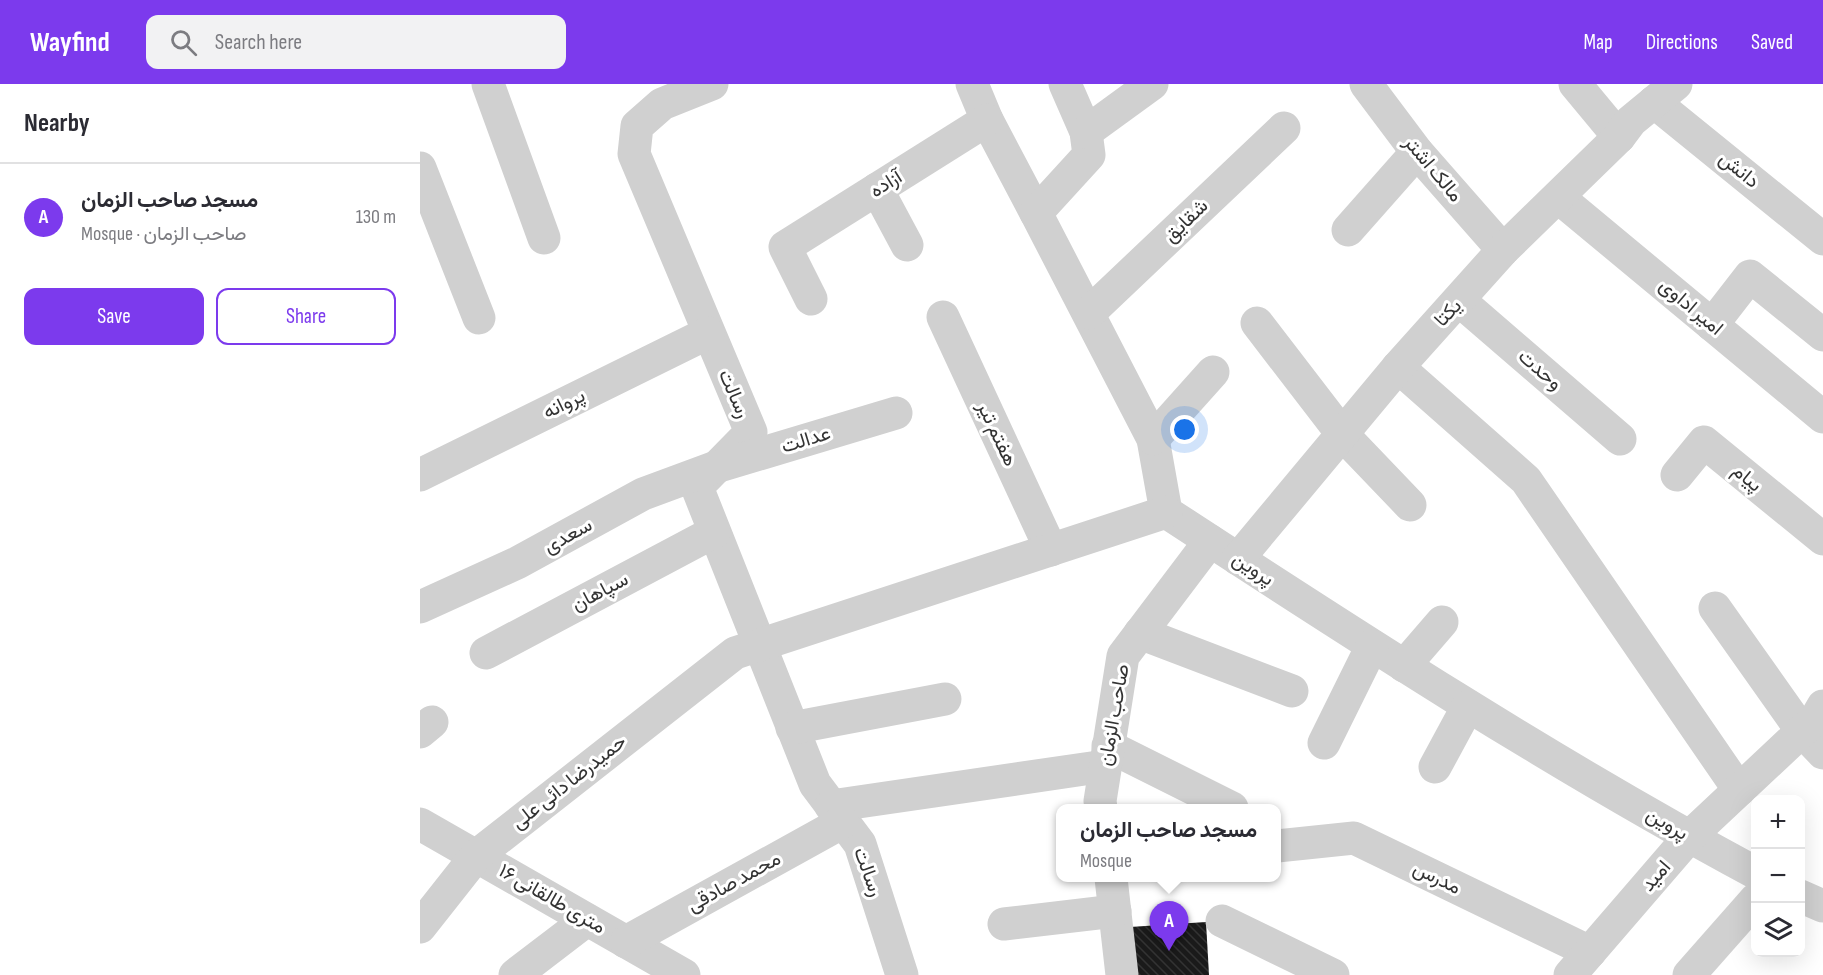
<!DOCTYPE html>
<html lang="en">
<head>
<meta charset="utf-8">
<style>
	:root { --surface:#fff; --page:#f2f2f3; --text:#2b2b33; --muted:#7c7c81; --line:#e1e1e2; --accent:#7c3aed }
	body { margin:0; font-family:"Sofia Sans Condensed",Vazirmatn,sans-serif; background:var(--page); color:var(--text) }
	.controls { position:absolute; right:18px; bottom:18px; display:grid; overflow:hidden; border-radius:12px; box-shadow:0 6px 24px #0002 }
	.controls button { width:54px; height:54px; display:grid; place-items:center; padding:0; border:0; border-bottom:2px solid var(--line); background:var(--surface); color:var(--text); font:30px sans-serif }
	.you { position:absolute; left:765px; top:346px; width:21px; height:21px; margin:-15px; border:4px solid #fff; border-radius:50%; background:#1a73e8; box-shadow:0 0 0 9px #1a73e833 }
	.badge { display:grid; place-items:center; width:39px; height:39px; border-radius:50%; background:var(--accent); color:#fff; font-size:20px; font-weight:700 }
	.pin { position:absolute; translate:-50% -50px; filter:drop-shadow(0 2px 3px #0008) }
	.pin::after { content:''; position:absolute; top:32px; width:21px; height:18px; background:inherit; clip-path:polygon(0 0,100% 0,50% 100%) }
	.popup { position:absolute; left:636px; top:720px; width:225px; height:78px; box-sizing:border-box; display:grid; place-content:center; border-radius:12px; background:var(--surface); filter:drop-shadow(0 2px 4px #0005); font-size:20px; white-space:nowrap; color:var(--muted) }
	.popup b { font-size:22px; color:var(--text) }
	.popup::after { content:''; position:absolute; left:50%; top:100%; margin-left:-12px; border:12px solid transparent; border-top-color:var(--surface) }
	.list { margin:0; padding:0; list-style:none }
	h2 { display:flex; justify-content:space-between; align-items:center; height:78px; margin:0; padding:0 24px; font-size:26px }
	h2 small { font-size:20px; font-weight:400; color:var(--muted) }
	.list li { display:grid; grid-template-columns:39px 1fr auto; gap:18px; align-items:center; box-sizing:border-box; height:108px; padding:0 24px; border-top:2px solid var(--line) }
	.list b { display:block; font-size:22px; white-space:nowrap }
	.list p { margin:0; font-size:20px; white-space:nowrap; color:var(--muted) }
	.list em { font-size:20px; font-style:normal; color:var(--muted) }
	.actions { display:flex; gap:12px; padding:18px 24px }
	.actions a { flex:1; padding:14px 0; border:2px solid var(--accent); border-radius:12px; text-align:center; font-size:21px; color:var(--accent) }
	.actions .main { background:var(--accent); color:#fff }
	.icon { flex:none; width:33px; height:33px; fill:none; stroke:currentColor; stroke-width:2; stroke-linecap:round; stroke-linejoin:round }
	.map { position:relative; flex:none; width:1403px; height:891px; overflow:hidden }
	header { display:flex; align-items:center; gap:36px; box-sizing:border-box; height:84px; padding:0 30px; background:var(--accent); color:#fff }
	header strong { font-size:28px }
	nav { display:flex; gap:33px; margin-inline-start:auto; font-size:21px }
	.search { width:420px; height:54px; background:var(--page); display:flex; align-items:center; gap:15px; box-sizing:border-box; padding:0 21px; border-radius:12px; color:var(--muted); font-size:22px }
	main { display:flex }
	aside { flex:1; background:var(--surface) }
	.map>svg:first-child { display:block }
</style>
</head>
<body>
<header>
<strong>Wayfind</strong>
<div class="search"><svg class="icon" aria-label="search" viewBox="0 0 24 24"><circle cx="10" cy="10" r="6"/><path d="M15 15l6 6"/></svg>Search here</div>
<nav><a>Map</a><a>Directions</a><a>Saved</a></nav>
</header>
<main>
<aside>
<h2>Nearby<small></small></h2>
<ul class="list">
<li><span class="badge">A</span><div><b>مسجد صاحب الزمان</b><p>Mosque · صاحب الزمان</p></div><em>130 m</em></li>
</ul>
<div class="actions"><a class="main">Save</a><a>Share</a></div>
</aside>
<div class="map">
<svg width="1403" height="891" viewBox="0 0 1403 891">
	<defs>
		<pattern id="building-back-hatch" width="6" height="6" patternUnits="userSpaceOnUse" patternTransform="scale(1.5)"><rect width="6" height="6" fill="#1a1a1a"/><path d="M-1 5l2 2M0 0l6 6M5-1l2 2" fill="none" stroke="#333"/></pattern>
	</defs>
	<rect width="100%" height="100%" fill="#fff"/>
	<!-- building -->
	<polygon fill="url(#building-back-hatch)" points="786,838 789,891 713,891 710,843"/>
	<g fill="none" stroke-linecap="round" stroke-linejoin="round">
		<!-- minor -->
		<g stroke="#d0d0d0" stroke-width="33">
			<polyline points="68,0 124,154"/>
			<polyline points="292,0 242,20 217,42 214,70 331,348 277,403 395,700 440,760 482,891"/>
			<polyline points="552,0 567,36 616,129"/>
			<path d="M645 0 666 48 669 71 616 129 733 355 746 428C939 554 1133 680 1336 789"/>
			<polyline points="946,0 997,68 1083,166"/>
			<polyline points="1155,0 1199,53"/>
			<polyline points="1234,18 1403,155"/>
			<polyline points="666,48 732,0"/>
			<polyline points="0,84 59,234"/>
			<polyline points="457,105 487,161"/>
			<polyline points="1138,113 1403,333"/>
			<polyline points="928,146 997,68"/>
			<polyline points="391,215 365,163 567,36"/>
			<polyline points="1040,217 1200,355"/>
			<polyline points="669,229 864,44"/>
			<polyline points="523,233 631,466"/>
			<polyline points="837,239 923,351 990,421"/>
			<polyline points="1292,241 1330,192 1403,251"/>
			<polyline points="978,283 1106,396 1319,706"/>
			<polyline points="733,355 793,288"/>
			<polyline points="0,391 288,249"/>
			<polyline points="1257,391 1284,358 1403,455"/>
			<polyline points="818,475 978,283 1083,166 1199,53 1211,37 1256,0"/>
			<polyline points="0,523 97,479 223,410 296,383 476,329"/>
			<polyline points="1295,524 1382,647 1403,669"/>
			<polyline points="720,549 872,607"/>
			<polyline points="66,569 294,448"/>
			<polyline points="984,582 1022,538"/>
			<polyline points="372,644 525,615"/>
			<polyline points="0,648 12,638"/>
			<polyline points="904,659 952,562"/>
			<polyline points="688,662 812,724"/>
			<polyline points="1015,683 1048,622"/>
			<polyline points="411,722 685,682"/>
			<polyline points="681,724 680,717 703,572 790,457"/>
			<polyline points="0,740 264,891"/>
			<polyline points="857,762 934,754 1170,868"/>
			<polyline points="691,794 702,891"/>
			<polyline points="1380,812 1403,822"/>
			<polyline points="802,837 913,891"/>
			<polyline points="584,840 695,827"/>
			<polyline points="0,843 56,772 315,569 746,428"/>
			<polyline points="206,858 423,738"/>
			<polyline points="95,891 167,836"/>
			<polyline points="1150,891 1269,753 1396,634 1403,622"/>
			<polyline points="1269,891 1336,815"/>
		</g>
	</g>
	<g text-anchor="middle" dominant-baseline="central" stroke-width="6" stroke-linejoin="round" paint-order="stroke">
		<!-- street labels -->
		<g font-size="20" fill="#333" stroke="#fff">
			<text transform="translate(1013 85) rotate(50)">مالک اشتر</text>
			<text transform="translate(1319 86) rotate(39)">دانش</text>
			<text transform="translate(466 100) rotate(-32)">آزاده</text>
			<text transform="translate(766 137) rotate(-44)">شقایق</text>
			<text transform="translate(1271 223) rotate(40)">امیر اداوی</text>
			<text transform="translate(1028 229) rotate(-47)">یکتا</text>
			<text transform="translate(1120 286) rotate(41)">وحدت</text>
			<text transform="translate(314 310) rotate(67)">رسالت</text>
			<text transform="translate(144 320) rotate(-26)">پروانه</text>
			<text transform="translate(577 350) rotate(65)">هفتم تیر</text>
			<text transform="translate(386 356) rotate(-17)">عدالت</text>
			<text transform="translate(1327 394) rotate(39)">پیام</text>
			<text transform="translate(148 452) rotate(-29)">سعدی</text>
			<text transform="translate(833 485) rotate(33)">پروین</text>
			<text transform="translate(180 508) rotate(-28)">سپاهان</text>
			<text transform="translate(694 631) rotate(-80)">صاحب الزمان</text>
			<text transform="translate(149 698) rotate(-38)">حمیدرضا دائی علی</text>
			<text transform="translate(1247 740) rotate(30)">پروین</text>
			<text transform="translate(448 788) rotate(70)">رسالت</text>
			<text transform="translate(1236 792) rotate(-49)">امید</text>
			<text transform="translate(1017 794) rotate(26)">مدرس</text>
			<text transform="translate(314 798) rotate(-29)">محمد صادقی</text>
			<text transform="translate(132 815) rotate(30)">۱۶ متری طالقانی</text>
		</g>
	</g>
</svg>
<div class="controls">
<button>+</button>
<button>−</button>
<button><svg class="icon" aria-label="layers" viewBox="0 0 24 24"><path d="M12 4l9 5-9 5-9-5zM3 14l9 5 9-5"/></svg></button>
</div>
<div class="you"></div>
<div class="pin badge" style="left:749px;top:867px">A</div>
<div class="popup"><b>مسجد صاحب الزمان</b>Mosque</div>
</div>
</main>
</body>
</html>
